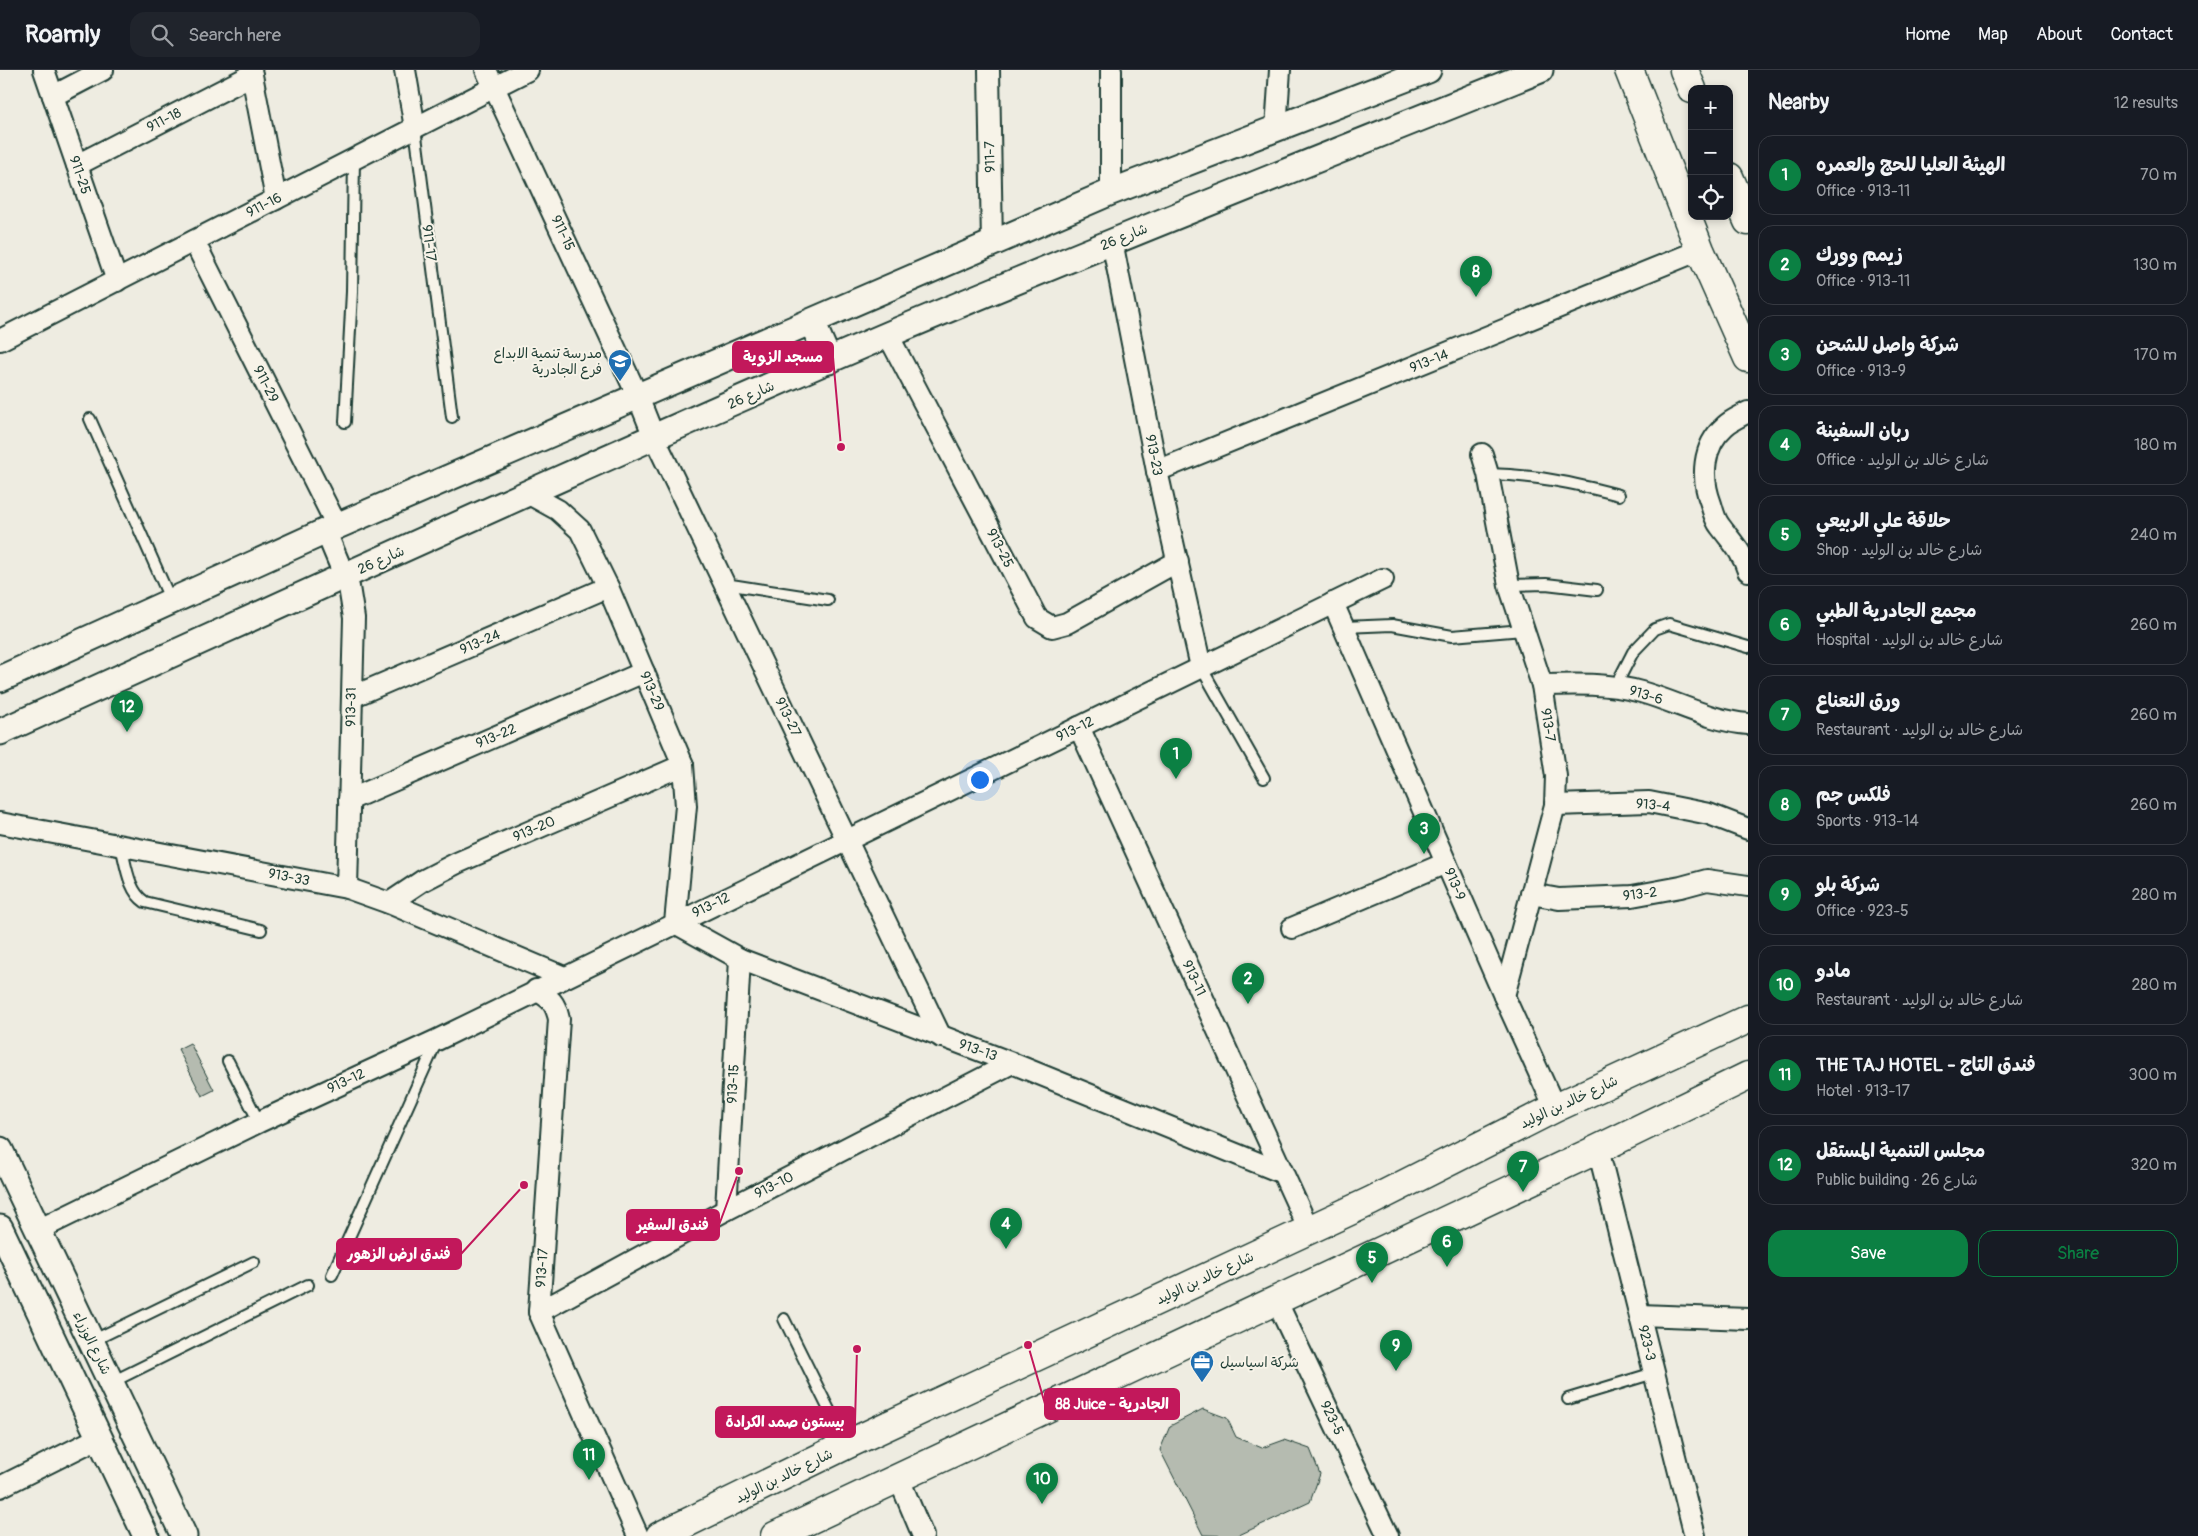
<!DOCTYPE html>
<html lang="en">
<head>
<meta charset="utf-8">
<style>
	:root { --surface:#171b24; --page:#20242c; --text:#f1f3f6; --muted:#9ea1a6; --line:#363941; --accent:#0b8043 }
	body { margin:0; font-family:Pangolin,"Playpen Sans Arabic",sans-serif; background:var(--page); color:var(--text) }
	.controls { position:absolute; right:15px; top:15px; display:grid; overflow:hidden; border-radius:10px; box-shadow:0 2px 8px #0003 }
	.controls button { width:45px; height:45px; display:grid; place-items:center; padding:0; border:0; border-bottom:1px solid var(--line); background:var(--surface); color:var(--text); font:25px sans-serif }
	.you { position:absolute; left:979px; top:709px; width:18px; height:18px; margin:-12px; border:4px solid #fff; border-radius:50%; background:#1a73e8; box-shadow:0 0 0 8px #1a73e833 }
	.badge { display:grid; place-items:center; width:32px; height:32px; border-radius:50%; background:var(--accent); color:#fff; font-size:16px; font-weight:700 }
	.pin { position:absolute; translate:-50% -41px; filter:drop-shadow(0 1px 2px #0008) }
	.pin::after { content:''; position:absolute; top:26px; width:18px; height:15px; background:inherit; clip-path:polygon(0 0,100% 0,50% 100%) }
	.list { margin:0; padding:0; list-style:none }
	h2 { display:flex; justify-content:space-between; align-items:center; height:65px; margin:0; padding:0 20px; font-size:21px }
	h2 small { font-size:16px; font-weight:400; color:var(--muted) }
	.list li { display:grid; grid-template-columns:32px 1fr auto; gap:15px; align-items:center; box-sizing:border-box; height:80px; margin:0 10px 10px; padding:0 10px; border:1px solid var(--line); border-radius:15px }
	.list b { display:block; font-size:19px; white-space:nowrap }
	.list p { margin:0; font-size:16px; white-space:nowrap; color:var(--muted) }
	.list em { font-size:16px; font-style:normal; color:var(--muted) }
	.actions { display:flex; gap:10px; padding:15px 20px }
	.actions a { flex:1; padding:11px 0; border:1px solid var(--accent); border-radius:15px; text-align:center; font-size:18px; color:var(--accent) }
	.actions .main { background:var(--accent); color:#fff }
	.icon { flex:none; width:28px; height:28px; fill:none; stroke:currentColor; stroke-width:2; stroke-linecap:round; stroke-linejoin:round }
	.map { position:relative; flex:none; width:1748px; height:1466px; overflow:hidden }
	header { display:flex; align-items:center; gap:30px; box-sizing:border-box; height:70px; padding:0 25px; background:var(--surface); border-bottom:1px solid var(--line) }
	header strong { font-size:24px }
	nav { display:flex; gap:28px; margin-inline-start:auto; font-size:18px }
	.search { width:350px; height:45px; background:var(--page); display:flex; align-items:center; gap:12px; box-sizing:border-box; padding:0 18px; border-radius:15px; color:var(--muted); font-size:19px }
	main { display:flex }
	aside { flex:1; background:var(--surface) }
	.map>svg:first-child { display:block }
</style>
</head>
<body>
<header>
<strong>Roamly</strong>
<div class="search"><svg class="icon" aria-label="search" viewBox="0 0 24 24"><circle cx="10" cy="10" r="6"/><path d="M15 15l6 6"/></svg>Search here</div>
<nav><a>Home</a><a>Map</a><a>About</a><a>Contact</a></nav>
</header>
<main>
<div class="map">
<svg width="1748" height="1466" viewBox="0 0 1748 1466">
	<rect width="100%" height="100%" fill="#eeece1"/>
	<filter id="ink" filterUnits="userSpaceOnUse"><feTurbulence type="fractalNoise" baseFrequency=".02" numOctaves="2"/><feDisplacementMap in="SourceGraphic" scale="10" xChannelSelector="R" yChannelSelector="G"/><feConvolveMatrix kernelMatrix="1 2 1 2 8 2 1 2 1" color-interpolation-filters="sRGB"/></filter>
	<g filter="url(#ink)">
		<!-- building -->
		<g fill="#b5bbb0" stroke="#1f3d34">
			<polygon points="190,973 214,1020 202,1026 178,979"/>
			<polygon points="1203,1339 1227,1348 1236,1367 1262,1378 1284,1370 1310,1379 1320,1404 1310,1432 1237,1466 1203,1465 1160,1380 1170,1356"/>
		</g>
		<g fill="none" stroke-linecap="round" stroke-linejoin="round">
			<!-- service casing -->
			<g stroke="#1f3d34" stroke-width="14">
				<g id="service">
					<polyline points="415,58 452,347"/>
					<polyline points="90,349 171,531"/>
					<polyline points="345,352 352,222 354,89"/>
					<path d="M1488 404C1536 405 1573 413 1619 425"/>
					<polyline points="725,514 828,530"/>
					<polyline points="1509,515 1546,514 1597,520"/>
					<polyline points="1344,557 1392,555 1452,566 1523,560"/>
					<polyline points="1201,597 1264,708"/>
					<polyline points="1615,617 1633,582 1655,559 1669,554 1748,577"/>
					<path d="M121 776C126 794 128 821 145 832L261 860"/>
					<polyline points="228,991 259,1052"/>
					<polyline points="332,1205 436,973"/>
					<polyline points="784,1249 846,1374"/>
					<polyline points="92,1271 254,1192"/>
					<polyline points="112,1312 308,1215"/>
					<polyline points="1568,1329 1654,1303"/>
				</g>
			</g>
			<!-- minor casing -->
			<g stroke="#1f3d34" stroke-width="24">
				<g id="minor">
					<polyline points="44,0 117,211"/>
					<polyline points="251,0 276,129"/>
					<polyline points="405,0 415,58"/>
					<polyline points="486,0 638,327 654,367 941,967"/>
					<polyline points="989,0 992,175"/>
					<polyline points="1111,0 1111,122"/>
					<polyline points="53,26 103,0"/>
					<polyline points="1276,59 1280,0"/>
					<polyline points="77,95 252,5"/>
					<polyline points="194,171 337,456"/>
					<polyline points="1112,171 1157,401 1201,597"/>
					<polyline points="888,265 1037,548 1052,557 1067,553 1178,491"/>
					<polyline points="0,270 528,0"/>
					<path d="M1748 342C1741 346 1731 350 1725 356 1702 376 1701 408 1711 434 1713 441 1715 450 1720 456 1731 471 1742 481 1748 501"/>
					<polyline points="1482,384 1488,404 1509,515 1542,615 1556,706 1555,735 1504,926"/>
					<polyline points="1157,401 1700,180"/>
					<polyline points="529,424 558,440 580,460 608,517 683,695 686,736 675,853 740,889 1012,993 1283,1103"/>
					<polyline points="326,462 349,517 354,548 347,818"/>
					<polyline points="1333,533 1504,926 1555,1038"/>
					<path d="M1542 615C1575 614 1609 613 1641 622 1677 632 1710 651 1748 654"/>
					<polyline points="352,627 608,517"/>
					<polyline points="1079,657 1309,1160"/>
					<polyline points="349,730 644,602"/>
					<polyline points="1555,735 1649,732 1709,744 1748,759"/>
					<polyline points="0,753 347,818 389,833 564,907"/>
					<polyline points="1531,824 1559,829 1632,826 1681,817 1707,810 1748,816"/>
					<polyline points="389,833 422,811 457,793 683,695"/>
					<polyline points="1292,858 1446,793"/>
					<path d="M536 920C551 929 555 932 559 949L539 1242 638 1466"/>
					<polyline points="1598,1079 1695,1466"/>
					<polyline points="726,1140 740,889"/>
					<polyline points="38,1160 259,1052 437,970 1383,509"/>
					<polyline points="1276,1230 1388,1466"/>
					<polyline points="539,1242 726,1140 1012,993"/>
					<polyline points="1640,1245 1748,1249"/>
					<polyline points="899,1409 923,1466"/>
					<polyline points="0,1417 100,1367"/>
				</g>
			</g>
			<!-- tertiary casing -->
			<g stroke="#1f3d34" stroke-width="29">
				<g id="tertiary">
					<polyline points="812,252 829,291"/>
					<polyline points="0,609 337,456 1111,122 1428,0"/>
					<path d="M0 662C297 528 593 391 892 263 1107 172 1324 87 1540 0"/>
					<polyline points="0,1080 184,1466"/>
					<polyline points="0,1158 146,1466"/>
				</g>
			</g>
			<!-- primary casing -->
			<g stroke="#1f3d34" stroke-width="31">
				<g id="primary">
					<polyline points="1629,0 1700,180 1748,288"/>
					<polyline points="1684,0 1692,19"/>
					<polyline points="1729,107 1748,151"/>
					<polyline points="660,1466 846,1375 1371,1131 1555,1038 1748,949"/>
					<polyline points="775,1466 1598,1079 1748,1006"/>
				</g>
			</g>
			<!-- service -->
			<use href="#service" stroke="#f7f3e8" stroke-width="10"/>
			<!-- minor -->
			<use href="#minor" stroke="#f7f3e8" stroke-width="20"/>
			<!-- tertiary -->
			<use href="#tertiary" stroke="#f7f3e8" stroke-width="25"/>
			<!-- primary -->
			<use href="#primary" stroke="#f7f3e8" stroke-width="28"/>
		</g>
	</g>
	<!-- icons -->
	<defs>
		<g id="school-pin" transform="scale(1.25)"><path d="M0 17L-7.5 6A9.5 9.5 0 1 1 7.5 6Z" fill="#1f6fb2" stroke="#f7f3e8"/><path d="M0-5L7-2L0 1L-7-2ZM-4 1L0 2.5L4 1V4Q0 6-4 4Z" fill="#fff"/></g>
		<g id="office-pin" transform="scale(1.25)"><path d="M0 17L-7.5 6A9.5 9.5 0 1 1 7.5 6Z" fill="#1f6fb2" stroke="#f7f3e8"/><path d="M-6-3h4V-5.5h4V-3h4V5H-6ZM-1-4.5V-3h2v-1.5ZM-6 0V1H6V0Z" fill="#fff"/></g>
	</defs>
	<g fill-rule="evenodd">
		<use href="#school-pin" x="620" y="291"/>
		<use href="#office-pin" x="1202" y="1292"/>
	</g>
	<g text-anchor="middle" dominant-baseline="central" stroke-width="4" stroke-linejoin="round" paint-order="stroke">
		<!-- street labels -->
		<g font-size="14" fill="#1f3d34" stroke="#f7f3e8">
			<text transform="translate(164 50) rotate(-27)">911-18</text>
			<text transform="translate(990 87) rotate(-91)">911-7</text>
			<text transform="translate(80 105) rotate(71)">911-25</text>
			<text transform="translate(264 135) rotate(-27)">911-16</text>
			<text transform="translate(563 163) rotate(65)">911-15</text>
			<text transform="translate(1124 167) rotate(-22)">شارع 26</text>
			<text transform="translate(429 173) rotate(83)">911-17</text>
			<text transform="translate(1429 291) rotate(-22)">913-14</text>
			<text transform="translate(266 314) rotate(63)">911-29</text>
			<text transform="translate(751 325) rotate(-24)">شارع 26</text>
			<text transform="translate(1154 385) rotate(79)">913-23</text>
			<text transform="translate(1000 478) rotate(62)">913-25</text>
			<text transform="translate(381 490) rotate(-24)">شارع 26</text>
			<text transform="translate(480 572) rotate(-23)">913-24</text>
			<text transform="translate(652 621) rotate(67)">913-29</text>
			<text transform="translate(1646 625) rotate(17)">913-6</text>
			<text transform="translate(351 637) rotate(-89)">913-31</text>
			<text transform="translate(788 647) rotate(64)">913-27</text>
			<text transform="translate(1548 655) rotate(81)">913-7</text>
			<text transform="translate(1075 659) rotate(-26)">913-12</text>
			<text transform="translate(496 666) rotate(-23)">913-22</text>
			<text transform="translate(1653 735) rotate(5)">913-4</text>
			<text transform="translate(534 759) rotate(-23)">913-20</text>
			<text transform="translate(289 807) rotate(11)">913-33</text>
			<text transform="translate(1455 814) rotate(67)">913-9</text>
			<text transform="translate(1640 824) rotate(-7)">913-2</text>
			<text transform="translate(711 835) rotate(-26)">913-12</text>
			<text transform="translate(1194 908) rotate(65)">913-11</text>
			<text transform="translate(978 980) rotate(20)">913-13</text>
			<text transform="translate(346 1011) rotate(-25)">913-12</text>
			<text transform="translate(733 1014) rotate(-87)">913-15</text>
			<text transform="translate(1569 1032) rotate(-25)">شارع خالد بن الوليد</text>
			<text transform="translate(774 1115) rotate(-27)">913-10</text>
			<text transform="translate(542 1198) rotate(-86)">913-17</text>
			<text transform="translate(1205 1208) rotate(-25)">شارع خالد بن الوليد</text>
			<text transform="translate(92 1273) rotate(64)">شارع الوزراء</text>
			<text transform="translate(1647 1273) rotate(76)">923-3</text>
			<text transform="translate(1332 1348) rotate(64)">923-5</text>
			<text transform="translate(784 1406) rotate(-26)">شارع خالد بن الوليد</text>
		</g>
		<!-- poi labels -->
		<g font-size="14" fill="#1f3d34" stroke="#f7f3e8" text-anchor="end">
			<text x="602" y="283">مدرسة تنمية الابداع<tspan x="602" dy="16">فرع الجادرية</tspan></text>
			<text x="1220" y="1292" text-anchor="start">شركة اسياسيل</text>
		</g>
	</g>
	<!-- callouts -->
	<path fill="none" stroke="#c2185b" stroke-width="2" d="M841 377L833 287M739 1101L719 1155M524 1115L461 1184M1028 1275L1045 1334M857 1279L855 1352"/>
	<g fill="#c2185b" stroke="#f7f3e8" stroke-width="2">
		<circle cx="841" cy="377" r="5"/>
		<circle cx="739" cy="1101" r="5"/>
		<circle cx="524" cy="1115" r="5"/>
		<circle cx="1028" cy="1275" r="5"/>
		<circle cx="857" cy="1279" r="5"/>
	</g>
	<g fill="#c2185b" stroke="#c2185b" stroke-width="2">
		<rect x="733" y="272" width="100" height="30" rx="5"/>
		<rect x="627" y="1140" width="92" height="30" rx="5"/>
		<rect x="337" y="1169" width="124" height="30" rx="5"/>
		<rect x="1045" y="1319" width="134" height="30" rx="5"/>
		<rect x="716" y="1337" width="139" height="30" rx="5"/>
	</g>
	<g font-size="15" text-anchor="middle" font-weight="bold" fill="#fff">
		<text x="783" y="292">مسجد الزوية</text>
		<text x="673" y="1160">فندق السفير</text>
		<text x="399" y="1189">فندق ارض الزهور</text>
		<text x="1112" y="1339">88 Juice - الجادرية</text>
		<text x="785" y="1357">بيستون صمد الكرادة</text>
	</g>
</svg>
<div class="controls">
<button>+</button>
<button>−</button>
<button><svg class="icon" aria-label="locate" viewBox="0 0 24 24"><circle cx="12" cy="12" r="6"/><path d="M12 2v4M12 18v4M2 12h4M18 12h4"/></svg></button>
</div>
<div class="you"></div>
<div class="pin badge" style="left:1176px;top:709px">1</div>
<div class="pin badge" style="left:1248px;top:934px">2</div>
<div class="pin badge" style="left:1424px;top:784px">3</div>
<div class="pin badge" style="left:1006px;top:1179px">4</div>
<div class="pin badge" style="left:1372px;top:1213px">5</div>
<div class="pin badge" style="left:1447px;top:1197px">6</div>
<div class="pin badge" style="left:1523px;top:1122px">7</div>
<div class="pin badge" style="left:1476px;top:227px">8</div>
<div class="pin badge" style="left:1396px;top:1301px">9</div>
<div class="pin badge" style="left:1042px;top:1434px">10</div>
<div class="pin badge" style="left:589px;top:1410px">11</div>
<div class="pin badge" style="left:127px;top:662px">12</div>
</div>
<aside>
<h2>Nearby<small>12 results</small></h2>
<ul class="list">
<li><span class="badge">1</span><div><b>الهيئة العليا للحج والعمره</b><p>Office · 913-11</p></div><em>70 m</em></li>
<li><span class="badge">2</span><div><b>زيمم وورك</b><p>Office · 913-11</p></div><em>130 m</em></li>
<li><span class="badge">3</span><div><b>شركة واصل للشحن</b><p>Office · 913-9</p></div><em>170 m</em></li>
<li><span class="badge">4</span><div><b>ربان السفينة</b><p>Office · شارع خالد بن الوليد</p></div><em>180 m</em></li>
<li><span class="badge">5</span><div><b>حلاقة علي الربيعي</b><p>Shop · شارع خالد بن الوليد</p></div><em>240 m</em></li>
<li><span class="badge">6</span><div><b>مجمع الجادرية الطبي</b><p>Hospital · شارع خالد بن الوليد</p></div><em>260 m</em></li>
<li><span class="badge">7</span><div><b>ورق النعناع</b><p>Restaurant · شارع خالد بن الوليد</p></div><em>260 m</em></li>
<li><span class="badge">8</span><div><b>فلكس جم</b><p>Sports · 913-14</p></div><em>260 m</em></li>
<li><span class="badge">9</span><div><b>شركة بلو</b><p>Office · 923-5</p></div><em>280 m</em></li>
<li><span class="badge">10</span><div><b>مادو</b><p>Restaurant · شارع خالد بن الوليد</p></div><em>280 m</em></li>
<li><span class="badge">11</span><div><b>THE TAJ HOTEL - فندق التاج</b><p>Hotel · 913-17</p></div><em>300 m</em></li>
<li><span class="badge">12</span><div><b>مجلس التنمية المستقل</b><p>Public building · شارع 26</p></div><em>320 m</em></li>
</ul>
<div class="actions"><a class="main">Save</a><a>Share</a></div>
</aside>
</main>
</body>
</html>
